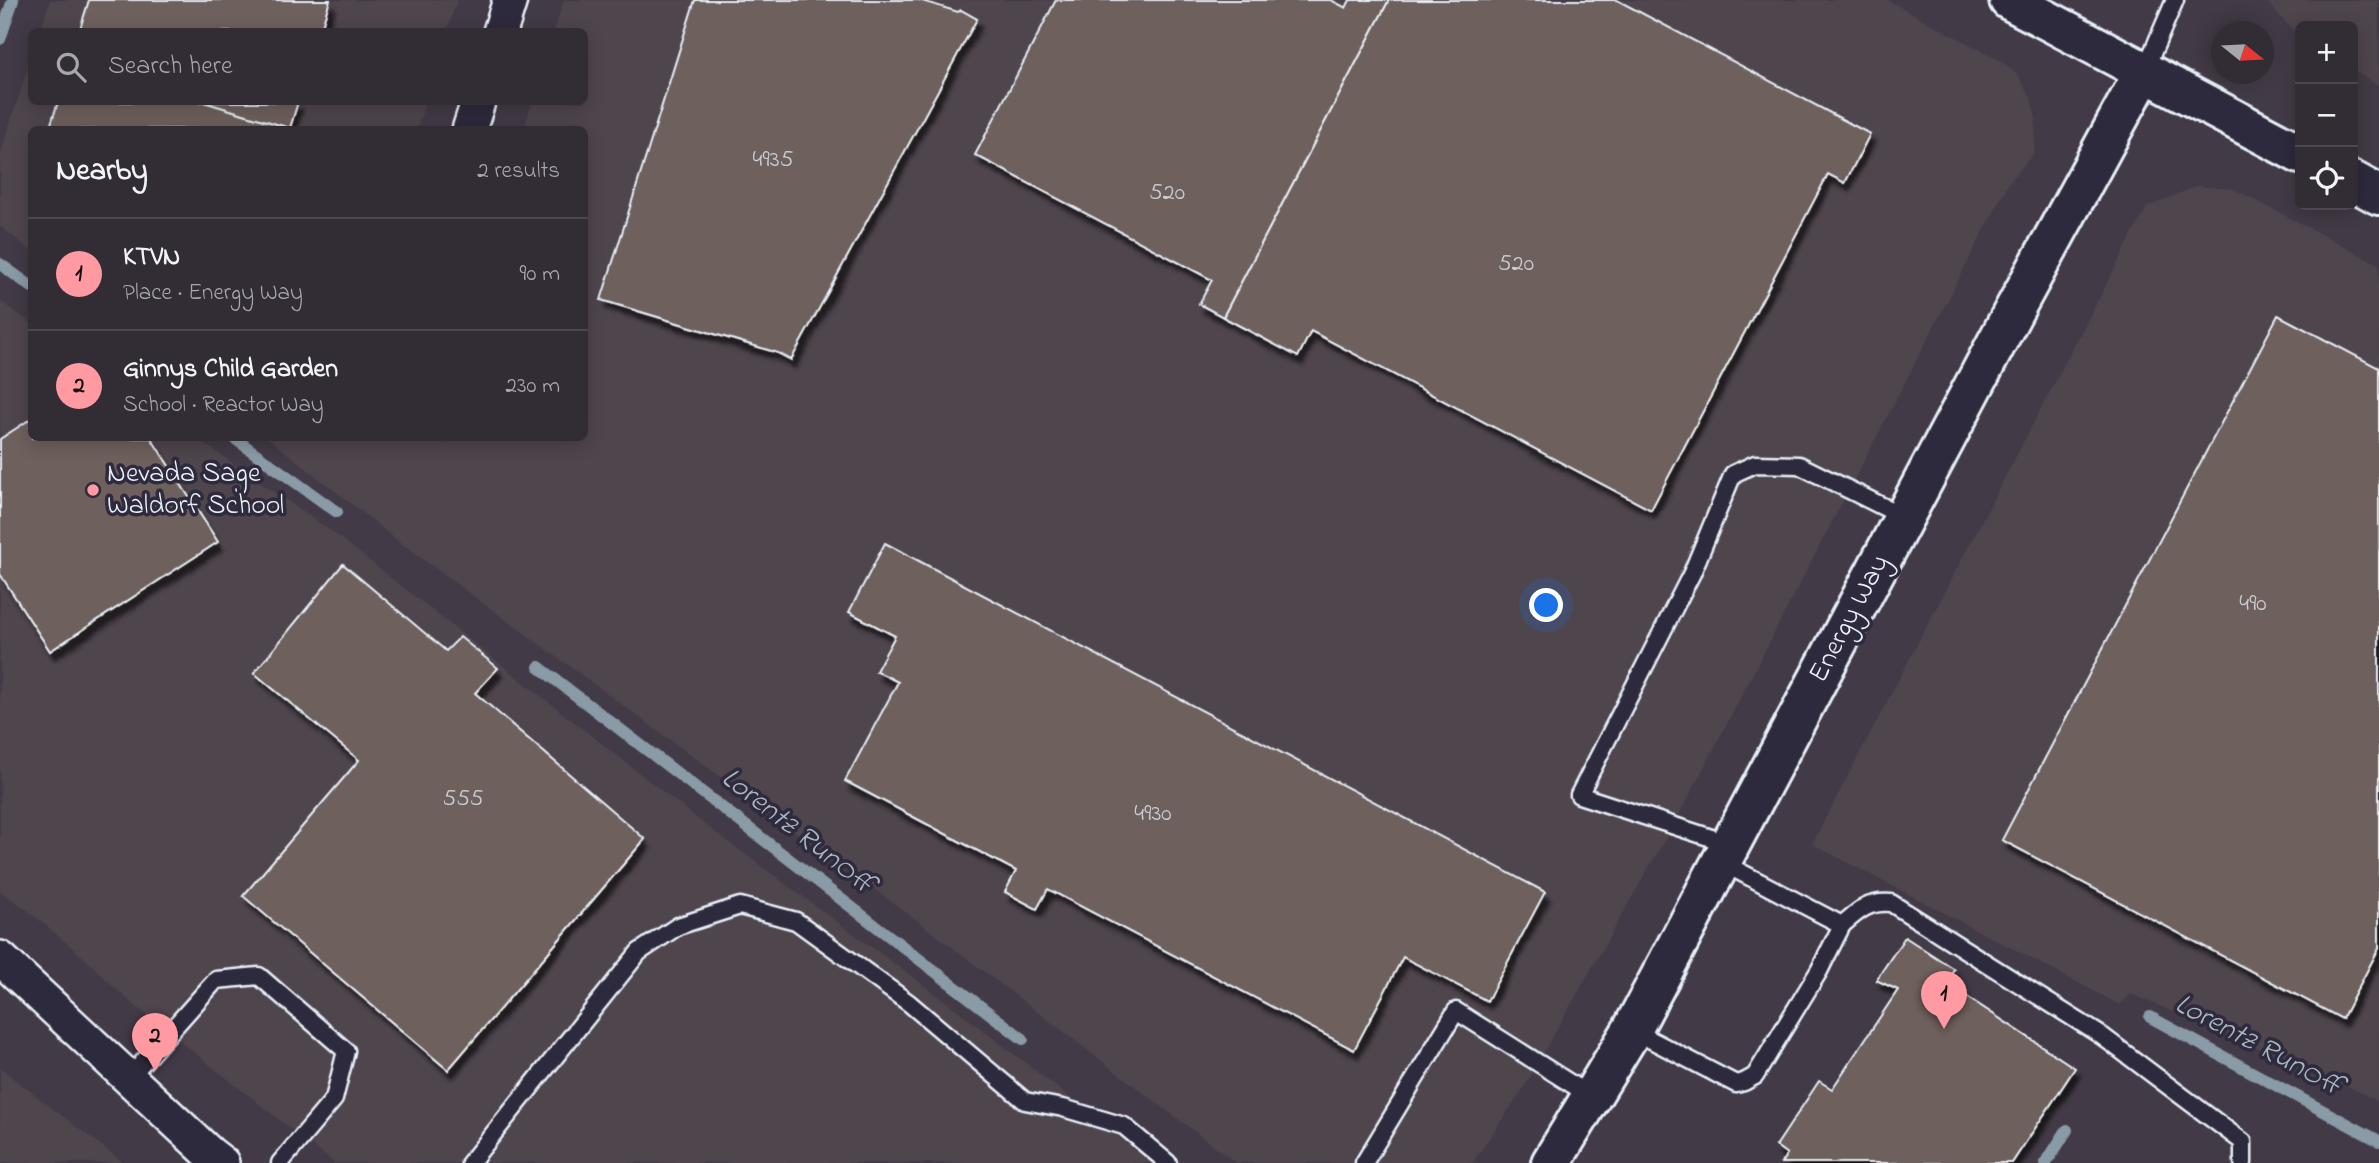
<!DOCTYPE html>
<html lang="en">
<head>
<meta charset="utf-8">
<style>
	:root { --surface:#322c34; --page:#3d3840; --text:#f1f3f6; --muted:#a8a7ac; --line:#4d484f; --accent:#ff9aa2 }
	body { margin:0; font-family:"Indie Flower",sans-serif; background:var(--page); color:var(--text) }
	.controls { position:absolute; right:21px; top:21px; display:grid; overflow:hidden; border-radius:10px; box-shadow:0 4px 18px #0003 }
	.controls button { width:63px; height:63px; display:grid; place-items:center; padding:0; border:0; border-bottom:2px solid var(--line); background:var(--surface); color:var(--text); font:35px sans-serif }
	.compass { position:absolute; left:2211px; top:21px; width:63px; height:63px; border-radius:50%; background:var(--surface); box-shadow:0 4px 18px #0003; rotate:108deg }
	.you { position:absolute; left:1547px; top:606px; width:24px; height:24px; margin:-18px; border:5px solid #fff; border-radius:50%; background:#1a73e8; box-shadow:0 0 0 10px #1a73e833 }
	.badge { display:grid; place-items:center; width:46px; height:46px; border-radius:50%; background:var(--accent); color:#111; font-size:23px; font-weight:700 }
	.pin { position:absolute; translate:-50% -58px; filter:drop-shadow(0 2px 4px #0008) }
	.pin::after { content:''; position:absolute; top:37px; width:24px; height:21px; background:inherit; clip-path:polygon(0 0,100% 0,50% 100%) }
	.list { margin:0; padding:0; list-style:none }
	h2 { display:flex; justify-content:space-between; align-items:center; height:91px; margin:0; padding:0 28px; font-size:30px }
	h2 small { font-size:23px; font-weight:400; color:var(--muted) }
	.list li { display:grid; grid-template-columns:46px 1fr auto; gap:21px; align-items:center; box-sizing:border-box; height:112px; padding:0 28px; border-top:2px solid var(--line) }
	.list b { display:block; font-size:26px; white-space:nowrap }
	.list p { margin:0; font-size:23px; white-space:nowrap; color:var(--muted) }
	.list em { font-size:23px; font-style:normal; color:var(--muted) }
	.icon { flex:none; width:38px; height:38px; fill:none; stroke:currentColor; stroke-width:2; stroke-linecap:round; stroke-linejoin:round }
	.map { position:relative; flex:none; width:2379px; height:1163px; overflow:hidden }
	.search { position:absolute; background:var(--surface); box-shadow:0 4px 18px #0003; left:28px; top:28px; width:560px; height:77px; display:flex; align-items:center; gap:18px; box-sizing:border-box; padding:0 24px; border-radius:10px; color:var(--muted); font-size:26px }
	.panel { position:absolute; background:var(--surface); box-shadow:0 4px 18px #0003; left:28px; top:126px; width:560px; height:315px; border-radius:10px }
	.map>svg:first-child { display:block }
</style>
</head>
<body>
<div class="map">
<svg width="2379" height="1163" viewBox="0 0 2379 1163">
	<defs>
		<filter id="shadow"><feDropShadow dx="4.5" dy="8" stdDeviation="2" flood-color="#0009"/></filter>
	</defs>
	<rect width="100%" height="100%" fill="#423a46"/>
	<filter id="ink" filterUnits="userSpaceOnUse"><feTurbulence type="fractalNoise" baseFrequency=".0143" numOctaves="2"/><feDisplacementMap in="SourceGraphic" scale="14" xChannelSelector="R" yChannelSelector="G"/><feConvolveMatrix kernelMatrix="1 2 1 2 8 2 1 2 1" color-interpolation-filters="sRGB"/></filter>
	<g filter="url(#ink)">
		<!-- built -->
		<g fill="#4f454d">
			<polygon points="50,0 457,0 447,31 40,32"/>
			<polygon points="564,0 1887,0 2003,62 2018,75 2031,98 2036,118 2034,153 2010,181 1685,804 1522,1091 1472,1163 1236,1163 915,919 398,541 268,438 436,438 447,444 451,438 584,438 584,130 524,129 532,102 584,102 584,32 554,31"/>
			<polygon points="2265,0 2379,0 2379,86 2353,70 2353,26 2300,26 2300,38"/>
			<polygon points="31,58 32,102 425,102 417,129 32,130 31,251 0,226 0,155"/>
			<polygon points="2197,186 2234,189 2379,264 2379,1102 2345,1085 2131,994 2120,1005 1812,844 2147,207"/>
			<polygon points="0,301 31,323 32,438 196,438 338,536 704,824 952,1006 1154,1163 334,1163 129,1001 83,957 26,909 0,891"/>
			<polygon points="0,1068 124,1163 0,1163"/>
		</g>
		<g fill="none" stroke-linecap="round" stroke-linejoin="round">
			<!-- stream -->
			<g stroke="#889ba6" stroke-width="12">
				<polyline points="0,39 13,0"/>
				<polyline points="0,264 32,287"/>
				<polyline points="234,438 337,512"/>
				<polyline points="539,667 1023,1039"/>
				<polyline points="2150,1017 2379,1141"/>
				<polyline points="2046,1163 2067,1130"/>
			</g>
		</g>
		<!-- building -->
		<g fill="#6e605c" stroke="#e8f1f8" stroke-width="2" filter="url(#shadow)">
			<polygon points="89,0 330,0 320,32 79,32"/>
			<polygon points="695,0 919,0 958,12 961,10 977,19 791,360 778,353 601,300"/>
			<polygon points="1056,0 1331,0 1346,8 1350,0 1389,0 1223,317 1199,304 1212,280 975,155"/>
			<polygon points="1389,0 1617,0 1870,134 1845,183 1828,174 1651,510 1311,331 1298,357 1223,317"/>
			<polygon points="58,102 204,102 290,128 49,130"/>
			<polygon points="204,102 298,102 290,128"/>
			<polygon points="2278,315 2379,368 2379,948 2342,1019 2002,840"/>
			<polygon points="32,418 32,438 151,438 218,542 50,651 0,574 0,439"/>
			<polygon points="885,543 1545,892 1487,1001 1403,957 1354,1050 1048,889 1037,909 1005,892 1016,871 845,781 898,682 876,671 895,636 849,612"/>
			<polygon points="343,564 446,651 460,637 498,668 475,693 645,839 448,1070 243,896 359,760 254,673"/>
			<polygon points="1905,937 1954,969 1946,983 2075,1068 2012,1163 1781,1163 1787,1154 1776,1146 1819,1081 1832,1089 1898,990 1876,980"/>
		</g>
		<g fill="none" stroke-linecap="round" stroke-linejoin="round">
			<!-- service casing -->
			<g stroke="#e8f1f8" stroke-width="21">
				<g id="service">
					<polyline points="2144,72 2175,0"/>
					<polyline points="1730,844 1579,795 1692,573 1733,474 1755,464 1799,465 1904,517"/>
					<path d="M1721 862 1842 925C1858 911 1868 901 1891 903L2102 1036 2243 1142V1163"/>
					<polyline points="1632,1030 1736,1084 1744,1082 1755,1076 1819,971 1842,925"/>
					<polyline points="128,1079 216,980 259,976 346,1051 334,1099 280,1163"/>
					<polyline points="470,1163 639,952 678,926 740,906 796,921 909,1003 1025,1101 1063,1108 1124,1126 1168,1163"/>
					<polyline points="1364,1163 1456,1011 1592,1097"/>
				</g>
			</g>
			<!-- minor casing -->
			<g stroke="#e8f1f8" stroke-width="38">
				<g id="minor">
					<polyline points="500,32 510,0"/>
					<polyline points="469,130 478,102"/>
					<polyline points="0,958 209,1153 222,1163"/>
				</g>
			</g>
			<!-- tertiary casing -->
			<g stroke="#e8f1f8" stroke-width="44">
				<polyline id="tertiary" points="1551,1163 1632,1030 2013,312 2144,72"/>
			</g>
			<!-- secondary casing -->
			<g stroke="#e8f1f8" stroke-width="44">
				<g id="secondary">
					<polyline points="2009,0 2300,154"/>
					<polyline points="2353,181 2379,195"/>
				</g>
			</g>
			<!-- service -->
			<use href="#service" stroke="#2f2a3d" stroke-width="16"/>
			<!-- minor -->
			<use href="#minor" stroke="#2f2a3d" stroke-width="33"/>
			<!-- tertiary -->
			<use href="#tertiary" stroke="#2f2a3d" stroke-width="38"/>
			<!-- secondary -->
			<use href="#secondary" stroke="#2f2a3d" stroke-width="38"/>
		</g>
	</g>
	<!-- markers -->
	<circle fill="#ff9aa2" stroke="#2f2a3d" stroke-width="2.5" cx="93" cy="490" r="7"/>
	<g text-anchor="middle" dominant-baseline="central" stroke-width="7" stroke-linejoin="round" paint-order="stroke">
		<!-- number labels -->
		<g font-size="24" fill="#cacdd1">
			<text x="773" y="160">4935</text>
			<text x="1167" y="193">520</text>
			<text x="1516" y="264">520</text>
			<text x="2253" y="604">490</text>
			<text x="463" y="799">555</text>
			<text x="1153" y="814">4930</text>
		</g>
		<!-- poi labels -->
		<g font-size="28" fill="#e8f1f8" stroke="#2f2a3d" text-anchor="start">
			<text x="107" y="474">Nevada Sage<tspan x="107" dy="32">Waldorf School</tspan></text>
		</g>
		<!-- street labels -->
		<g font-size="28" fill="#e8f1f8" stroke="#2f2a3d">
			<text transform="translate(1850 619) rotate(-62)">Energy Way</text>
		</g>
		<!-- water labels -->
		<g font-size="30" font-style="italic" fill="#a8b7c1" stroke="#2f2a3d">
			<text transform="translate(797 832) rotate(38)">Lorentz RunOff</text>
			<text transform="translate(2258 1046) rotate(28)">Lorentz RunOff</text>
		</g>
	</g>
</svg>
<div class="controls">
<button>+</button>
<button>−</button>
<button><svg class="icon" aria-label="locate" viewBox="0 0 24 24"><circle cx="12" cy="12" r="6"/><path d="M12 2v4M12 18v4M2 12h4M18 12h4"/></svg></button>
</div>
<svg class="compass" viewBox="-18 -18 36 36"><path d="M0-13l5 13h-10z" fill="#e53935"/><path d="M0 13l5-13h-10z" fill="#a8a7ac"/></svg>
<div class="you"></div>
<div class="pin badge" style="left:1944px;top:1029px">1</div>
<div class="pin badge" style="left:155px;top:1071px">2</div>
<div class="search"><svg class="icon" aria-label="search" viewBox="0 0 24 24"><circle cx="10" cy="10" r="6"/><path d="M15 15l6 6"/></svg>Search here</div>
<section class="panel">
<h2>Nearby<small>2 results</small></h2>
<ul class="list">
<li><span class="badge">1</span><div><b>KTVN</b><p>Place · Energy Way</p></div><em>90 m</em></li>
<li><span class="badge">2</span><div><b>Ginnys Child Garden</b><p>School · Reactor Way</p></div><em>230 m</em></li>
</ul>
</section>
</div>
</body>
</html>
